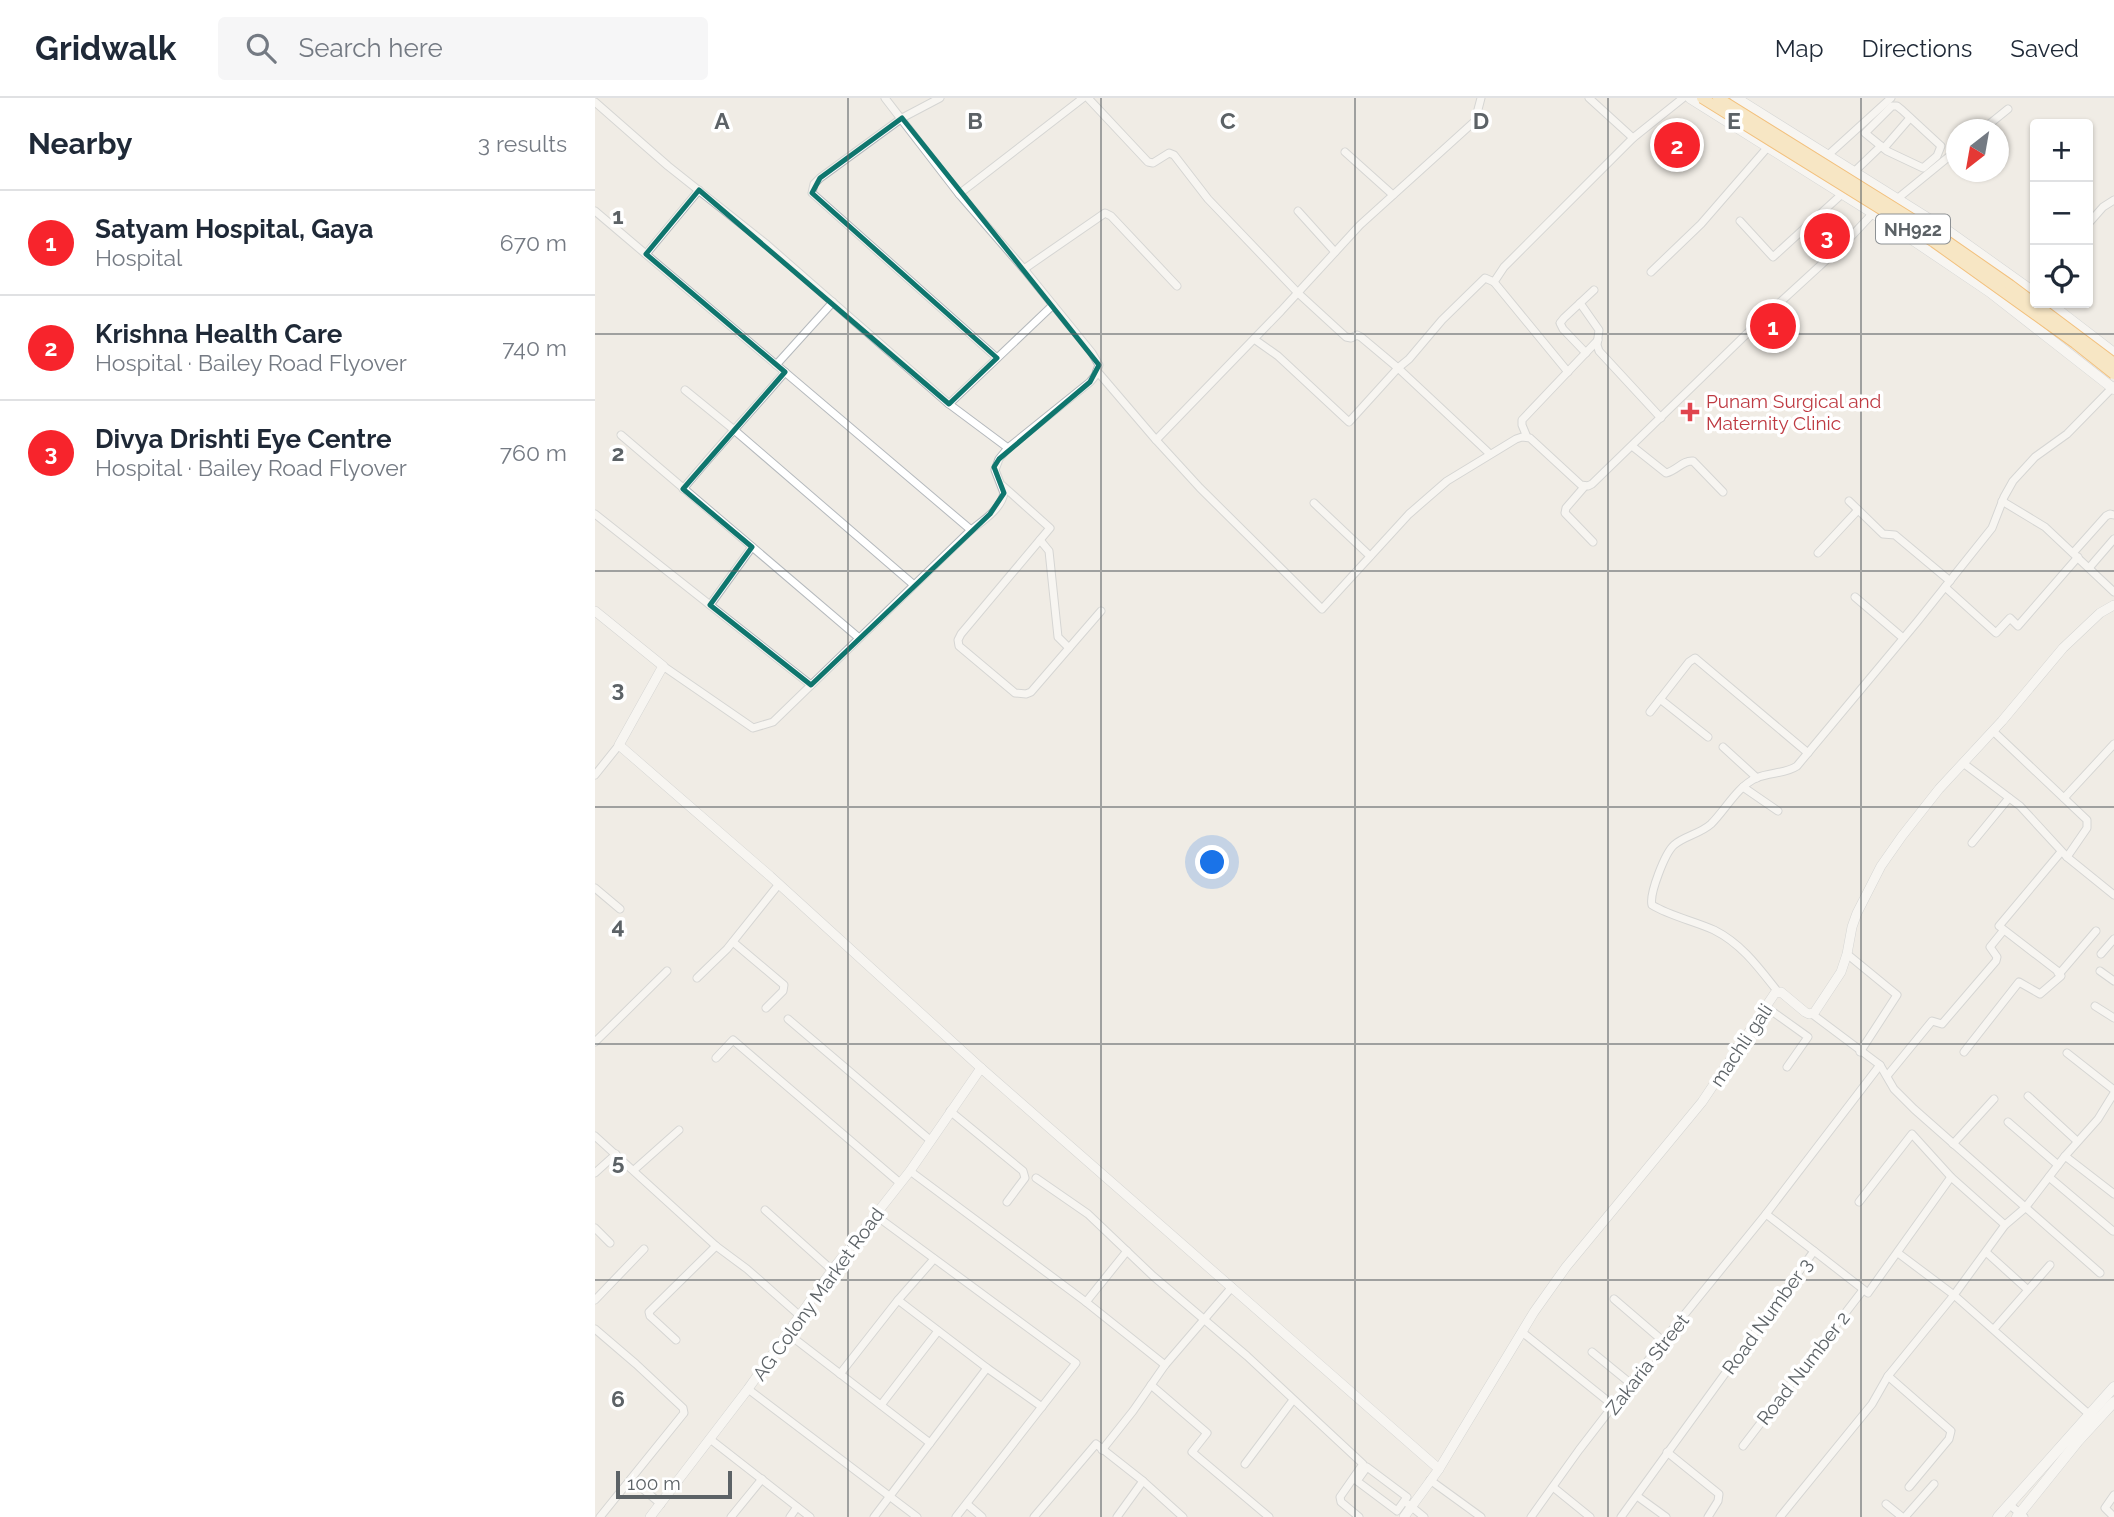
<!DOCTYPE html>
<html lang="en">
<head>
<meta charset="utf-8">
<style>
	:root { --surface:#fff; --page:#f6f6f7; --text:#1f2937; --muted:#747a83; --line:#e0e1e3; --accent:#f7242c }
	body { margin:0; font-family:Raleway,sans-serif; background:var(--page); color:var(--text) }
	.controls { position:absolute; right:21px; top:21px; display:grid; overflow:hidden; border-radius:7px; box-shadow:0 2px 5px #0004 }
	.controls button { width:63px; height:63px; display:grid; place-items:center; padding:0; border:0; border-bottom:2px solid var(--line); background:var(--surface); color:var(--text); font:35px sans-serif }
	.compass { position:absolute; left:1351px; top:21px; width:63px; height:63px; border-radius:50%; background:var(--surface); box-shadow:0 2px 5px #0004; rotate:211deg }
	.scale { position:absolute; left:21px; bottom:18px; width:116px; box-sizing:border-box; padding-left:7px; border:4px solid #5c6266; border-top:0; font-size:19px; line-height:24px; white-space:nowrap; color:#5c6266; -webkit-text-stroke:5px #fff; paint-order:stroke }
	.you { position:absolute; left:618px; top:765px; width:24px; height:24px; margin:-18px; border:5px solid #fff; border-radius:50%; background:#1a73e8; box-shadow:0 0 0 10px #1a73e833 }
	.badge { display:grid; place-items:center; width:46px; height:46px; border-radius:50%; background:var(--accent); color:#fff; font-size:23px; font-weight:700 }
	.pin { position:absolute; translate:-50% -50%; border:4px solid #fff; box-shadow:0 2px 7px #0006 }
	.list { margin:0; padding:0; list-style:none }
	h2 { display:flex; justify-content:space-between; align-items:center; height:91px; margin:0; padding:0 28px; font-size:30px }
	h2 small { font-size:23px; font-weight:400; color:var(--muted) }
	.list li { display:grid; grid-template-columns:46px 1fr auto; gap:21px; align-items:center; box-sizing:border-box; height:105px; padding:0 28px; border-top:2px solid var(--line) }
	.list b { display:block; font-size:26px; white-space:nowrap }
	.list p { margin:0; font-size:23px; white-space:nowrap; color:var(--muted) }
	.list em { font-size:23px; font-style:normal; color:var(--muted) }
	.icon { flex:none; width:38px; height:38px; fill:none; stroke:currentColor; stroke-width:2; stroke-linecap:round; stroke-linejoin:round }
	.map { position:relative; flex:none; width:1519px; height:1419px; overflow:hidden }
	header { display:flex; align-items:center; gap:42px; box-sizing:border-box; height:98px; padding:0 35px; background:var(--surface); border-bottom:2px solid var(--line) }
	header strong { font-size:33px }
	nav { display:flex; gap:38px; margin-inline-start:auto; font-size:24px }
	.search { width:490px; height:63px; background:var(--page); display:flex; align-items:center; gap:18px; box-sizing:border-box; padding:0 24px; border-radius:7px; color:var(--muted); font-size:26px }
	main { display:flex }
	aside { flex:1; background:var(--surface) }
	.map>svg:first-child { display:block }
</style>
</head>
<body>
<header>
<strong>Gridwalk</strong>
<div class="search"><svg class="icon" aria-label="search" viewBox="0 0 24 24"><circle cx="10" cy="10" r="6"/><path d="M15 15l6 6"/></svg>Search here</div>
<nav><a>Map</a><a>Directions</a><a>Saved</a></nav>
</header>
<main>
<aside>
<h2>Nearby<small>3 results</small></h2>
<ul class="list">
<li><span class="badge">1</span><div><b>Satyam Hospital, Gaya</b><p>Hospital</p></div><em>670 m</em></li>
<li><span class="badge">2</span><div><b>Krishna Health Care</b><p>Hospital · Bailey Road Flyover</p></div><em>740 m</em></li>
<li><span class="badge">3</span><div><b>Divya Drishti Eye Centre</b><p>Hospital · Bailey Road Flyover</p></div><em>760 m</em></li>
</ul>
</aside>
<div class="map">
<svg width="1519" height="1419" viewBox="0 0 1519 1419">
	<rect width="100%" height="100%" fill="#f0ece5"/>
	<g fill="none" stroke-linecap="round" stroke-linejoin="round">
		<!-- minor casing -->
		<g stroke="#b5b9bd" stroke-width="9">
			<g id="minor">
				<polyline points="345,0 307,20 225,80 219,86 217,95 402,260"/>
				<polyline points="493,0 553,64 558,65 574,55 579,57 613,101 703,195 751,239 756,240 762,237 766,239 803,270 895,356"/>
				<polyline points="994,0 1038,40"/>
				<polyline points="0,4 73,68 170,145 354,306 413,350"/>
				<polygon points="1297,8 1302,8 1307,12 1346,48 1342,58 1328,70 1292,53 1270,35"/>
				<polyline points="1387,32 1413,11"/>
				<polyline points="1289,50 1315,20"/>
				<polyline points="750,54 798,97"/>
				<polyline points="1232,58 1296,0"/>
				<polyline points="1260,73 1286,48"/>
				<polyline points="364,96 488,0"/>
				<polyline points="1302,101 1362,52"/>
				<polyline points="0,113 376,432"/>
				<polyline points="703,113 740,154"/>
				<polyline points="1145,123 1178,159 1247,96"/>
				<polyline points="1493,126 1508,109 1519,102"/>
				<polyline points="51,156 104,92"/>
				<polyline points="429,171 510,115 516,118 582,188"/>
				<polyline points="1056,174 1106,126 1172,50"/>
				<polyline points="985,205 1004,232 1002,247 1004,253 1066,320"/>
				<polyline points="659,241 683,258 754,324 803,270 814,261 847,222 890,180 899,184"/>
				<polyline points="991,255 968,231 965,225 969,220 999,192"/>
				<polyline points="181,267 238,204"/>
				<polyline points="502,273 561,342 605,390 727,511 814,416 852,383 921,341 927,339 935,340 986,387 993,388 997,386 1169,219 1252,143 1278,115"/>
				<polyline points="973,274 899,184 909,169 1038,40 1088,0"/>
				<polyline points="90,292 138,331 319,487"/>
				<polyline points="354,306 458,207"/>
				<polyline points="26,337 264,540"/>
				<polyline points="932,339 927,327 927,322 1003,242"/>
				<polyline points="561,342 686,213 765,127 880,23 886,0"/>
				<path d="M1037 348 1071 375C1081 373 1088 362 1098 363L1128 394"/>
				<polyline points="408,388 455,430 366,536 363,542 364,548 420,595 431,596 436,594 506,513"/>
				<polyline points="990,388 971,410 970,415 998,444"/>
				<path d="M88 391C121 351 156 314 190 274"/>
				<polyline points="1254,403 1288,436 1300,437 1355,483"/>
				<polyline points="1407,403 1450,429 1519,494"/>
				<polyline points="719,405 775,458"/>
				<polyline points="0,416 216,587"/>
				<polyline points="445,442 454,453 463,539 474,550"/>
				<polyline points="1223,455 1263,412"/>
				<polyline points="1478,455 1511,418 1515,416 1519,417"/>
				<polyline points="1494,470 1519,441"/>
				<polyline points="1350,489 1401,535 1415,520 1423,528 1483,459"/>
				<polyline points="1260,499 1308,540"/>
				<polyline points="115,507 157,449"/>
				<path d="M68 568 158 630 178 624 376 432C389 422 406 411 409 395L400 372 404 361 413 350 495 284 500 278 504 267 497 255 429 171 364 96 290 0"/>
				<polyline points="1065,601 1113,639"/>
				<polyline points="1055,614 1094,564 1100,560 1213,655"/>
				<polyline points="1398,633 1492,722 1492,730 1472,759"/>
				<polyline points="1128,649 1162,680"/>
				<polyline points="1368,665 1425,708 1472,759 1519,797"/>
				<polyline points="0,677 24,647"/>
				<polyline points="1148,689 1183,713"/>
				<polyline points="1469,700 1519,646"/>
				<polyline points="1377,745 1414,700"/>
				<polyline points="1466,754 1404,828 1465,875 1501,833"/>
				<polyline points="0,790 25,811"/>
				<polyline points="138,844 189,887 188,893 171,910"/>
				<polyline points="1252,856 1302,897 1265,954"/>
				<polyline points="1506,856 1519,841"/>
				<polyline points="1505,873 1519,883"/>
				<polyline points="102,880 132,851 184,786"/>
				<path d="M1183 894C1164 870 1147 846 1119 832 1099 823 1075 818 1057 807 1054 796 1070 755 1079 747 1089 738 1105 736 1116 726 1131 711 1142 689 1161 680 1175 674 1190 676 1202 668L1322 524 1397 430 1409 399 1418 383 1440 359 1472 336 1519 288"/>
				<polyline points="1500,908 1519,920"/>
				<polyline points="1171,909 1213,939 1192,969"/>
				<polyline points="1217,916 1285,967 1299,991 1319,1011 1505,1175"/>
				<polyline points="193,921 335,1042"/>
				<polyline points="0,944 72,873"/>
				<polyline points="1369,954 1424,884 1445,896 1466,878 1463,875"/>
				<polyline points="1472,955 1519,992"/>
				<polyline points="121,960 138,942 305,1085"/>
				<polyline points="1292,978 1337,923 1347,926 1401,863 1402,859 1395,849 1408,833"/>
				<polyline points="1433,998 1482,1043"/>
				<polyline points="355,1013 428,1073 430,1080 412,1104"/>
				<polyline points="1413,1024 1463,1067"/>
				<polyline points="0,1038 121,1148 152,1171 204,1217"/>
				<polyline points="1358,1046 1399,1001"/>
				<polyline points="1470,1058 1519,1096"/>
				<polyline points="39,1072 84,1032"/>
				<polyline points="315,1073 491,1204 570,1267"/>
				<polyline points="0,1075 21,1056"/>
				<polyline points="1454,1079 1518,1133"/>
				<polyline points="441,1080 493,1116 558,1178 652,1258 768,1366 745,1399 746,1404 764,1419"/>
				<polyline points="1264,1104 1317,1036 1356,1079 1410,1127"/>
				<polyline points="170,1112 237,1172"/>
				<polyline points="280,1117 481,1265 361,1419"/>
				<polyline points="0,1130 15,1145"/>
				<polyline points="1219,1153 1171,1116 1285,967"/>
				<polyline points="1391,1154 1433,1192"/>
				<polyline points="1303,1155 1359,1197 1496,1318"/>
				<polyline points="1019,1201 1068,1243"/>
				<polyline points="0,1202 49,1151"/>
				<polyline points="303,1202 392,1270 447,1309"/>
				<polyline points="491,1204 532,1153"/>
				<polyline points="0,1231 41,1266 88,1310 89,1315 5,1419"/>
				<polyline points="1399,1231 1455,1167"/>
				<polyline points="927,1234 1019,1308"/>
				<polyline points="192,1235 335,1345"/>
				<polyline points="81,1242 55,1218 54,1214 121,1148"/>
				<polyline points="997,1254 1035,1285"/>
				<polyline points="245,1276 303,1202 339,1161"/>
				<polyline points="1293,1278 1356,1333 1354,1341 1314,1389"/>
				<polyline points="556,1287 612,1335 597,1354 674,1419"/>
				<polyline points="153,1291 322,1419"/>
				<polyline points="286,1307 343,1233"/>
				<polyline points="115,1341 215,1419"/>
				<polyline points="1148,1348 1268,1192"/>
				<polyline points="507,1352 538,1313 570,1267 637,1189"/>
				<polyline points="1072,1354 1124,1396 1123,1403 1113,1419"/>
				<polyline points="650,1366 698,1302"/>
				<polygon points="772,1369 812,1399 802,1413 762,1383"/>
				<polyline points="36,1381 66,1406"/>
				<polyline points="835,1382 886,1419"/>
				<polyline points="958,1389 995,1419"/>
				<polyline points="1519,1397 1510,1410 1519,1419"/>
				<polyline points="1042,1398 1071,1419"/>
				<polyline points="372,1406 387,1419"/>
				<polyline points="813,1406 829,1419"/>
				<polyline points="1291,1406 1307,1419"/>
				<polyline points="1415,1407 1429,1419"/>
				<polyline points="136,1419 167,1381"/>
				<polyline points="195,1419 202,1409"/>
				<polyline points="279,1419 392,1270"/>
				<polyline points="439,1419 501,1346 548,1383 588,1419"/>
				<polyline points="522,1419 548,1383"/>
				<polyline points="936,1419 984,1352 1068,1243 1171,1116"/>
				<polyline points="1026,1419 1219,1153 1273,1195 1356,1079"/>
				<polyline points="1185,1419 1277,1306 1293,1278 1359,1197 1410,1127 1430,1110 1470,1058 1503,1021 1519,995"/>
				<polyline points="1310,1419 1339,1386"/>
			</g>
		</g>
		<!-- tertiary casing -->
		<g stroke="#b5b9bd" stroke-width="10">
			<g id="tertiary">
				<polyline points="0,513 68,568 24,647 175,778 386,970 844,1371"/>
				<polyline points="55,1419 153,1291 237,1172 315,1073 386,970"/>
				<polyline points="809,1419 844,1371 939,1214 971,1169 1107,1004 1180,895 1186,894 1210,914 1214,916 1219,915 1246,874 1252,856 1257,829 1262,815 1286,768 1307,738 1344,691 1407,623 1468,550 1505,515 1519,507"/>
			</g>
		</g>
		<!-- secondary casing -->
		<g stroke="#b6bbc0" stroke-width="11">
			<g id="secondary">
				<polyline points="1095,0 1278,115 1395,194 1519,291"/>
				<polyline points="1141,0 1353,133 1440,195"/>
				<polyline points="1454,205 1519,255"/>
				<polyline points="1403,1419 1519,1289"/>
				<polyline points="1422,1419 1483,1343 1519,1304"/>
			</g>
		</g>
		<!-- minor -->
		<use href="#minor" stroke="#fff" stroke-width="7"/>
		<!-- tertiary -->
		<use href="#tertiary" stroke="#fff" stroke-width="9"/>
		<!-- secondary -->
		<use href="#secondary" stroke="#fff" stroke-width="10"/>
		<!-- trunk-bridge casing -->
		<g stroke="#f58c00" stroke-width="12" stroke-linecap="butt">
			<g id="trunk-bridge">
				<polyline points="1107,0 1339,144 1480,245 1519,276"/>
				<polyline points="1123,0 1343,137 1415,187 1519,265"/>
			</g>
		</g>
		<!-- trunk-bridge -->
		<use href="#trunk-bridge" stroke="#ffde9c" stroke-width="10"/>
	</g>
	<!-- marked area -->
	<path d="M0 0H1519V1419H0ZM307 20 504 267 495 284 404 361 399 369 409 395 395 416 216 587 115 507 157 449 88 391 190 274 51 156 104 92 354 306 402 260 217 95 225 80Z" fill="#f0ece5" fill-opacity=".55" fill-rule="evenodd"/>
	<path fill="none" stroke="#0f766e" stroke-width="5" stroke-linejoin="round" d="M307 20 504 267 495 284 404 361 399 369 409 395 395 416 216 587 115 507 157 449 88 391 190 274 51 156 104 92 354 306 402 260 217 95 225 80Z"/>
	<!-- grid -->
	<path fill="none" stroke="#5c6266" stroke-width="2" stroke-opacity="0.55" d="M253 0V1419M506 0V1419M760 0V1419M1013 0V1419M1266 0V1419M0 236H1519M0 473H1519M0 709H1519M0 946H1519M0 1182H1519"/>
	<!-- markers -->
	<path fill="#e0444e" stroke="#fff" stroke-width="2.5" d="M1091.5 303.5h7v7h7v7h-7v7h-7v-7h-7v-7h7z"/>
	<g text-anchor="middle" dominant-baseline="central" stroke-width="7" stroke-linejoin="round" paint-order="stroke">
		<!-- shield labels -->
		<rect fill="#fff" stroke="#8d9194" stroke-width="2" x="1281" y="116.5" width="74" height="29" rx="5"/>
		<g font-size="18" font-weight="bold" fill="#5c6266">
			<text x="1318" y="131">NH922</text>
		</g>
		<!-- health labels -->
		<g font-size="19" fill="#be3a42" stroke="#fff" text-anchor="start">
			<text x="1111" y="303">Punam Surgical and<tspan x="1111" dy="22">Maternity Clinic</tspan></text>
		</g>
		<!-- street labels -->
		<g font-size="19" fill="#5c6266" stroke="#fff">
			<text transform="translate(1146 947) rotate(-56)">machli gali</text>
			<text transform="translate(223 1196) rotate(-54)">AG Colony Market Road</text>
			<text transform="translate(1172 1218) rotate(-54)">Road Number 3</text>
			<text transform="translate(1052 1266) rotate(-52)">Zakaria Street</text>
			<text transform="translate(1208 1270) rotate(-52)">Road Number 2</text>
		</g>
	</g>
	<g font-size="23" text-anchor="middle" font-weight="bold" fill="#5c6266" stroke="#fff" stroke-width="7" stroke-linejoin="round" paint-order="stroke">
		<text x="127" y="31">A</text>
		<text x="380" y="31">B</text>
		<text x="633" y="31">C</text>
		<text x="886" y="31">D</text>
		<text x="1139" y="31">E</text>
		<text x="23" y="126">1</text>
		<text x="23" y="363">2</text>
		<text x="23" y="599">3</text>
		<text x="23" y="836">4</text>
		<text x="23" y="1072">5</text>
		<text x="23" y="1309">6</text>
	</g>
</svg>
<div class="controls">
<button>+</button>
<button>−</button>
<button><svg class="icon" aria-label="locate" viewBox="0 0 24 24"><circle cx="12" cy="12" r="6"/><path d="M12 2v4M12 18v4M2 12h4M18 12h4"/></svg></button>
</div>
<svg class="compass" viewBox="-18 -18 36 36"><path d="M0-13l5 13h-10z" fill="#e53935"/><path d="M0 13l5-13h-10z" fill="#747a83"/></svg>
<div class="scale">100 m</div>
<div class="you"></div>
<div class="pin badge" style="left:1178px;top:228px">1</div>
<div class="pin badge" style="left:1082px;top:47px">2</div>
<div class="pin badge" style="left:1232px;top:138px">3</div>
</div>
</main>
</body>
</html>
